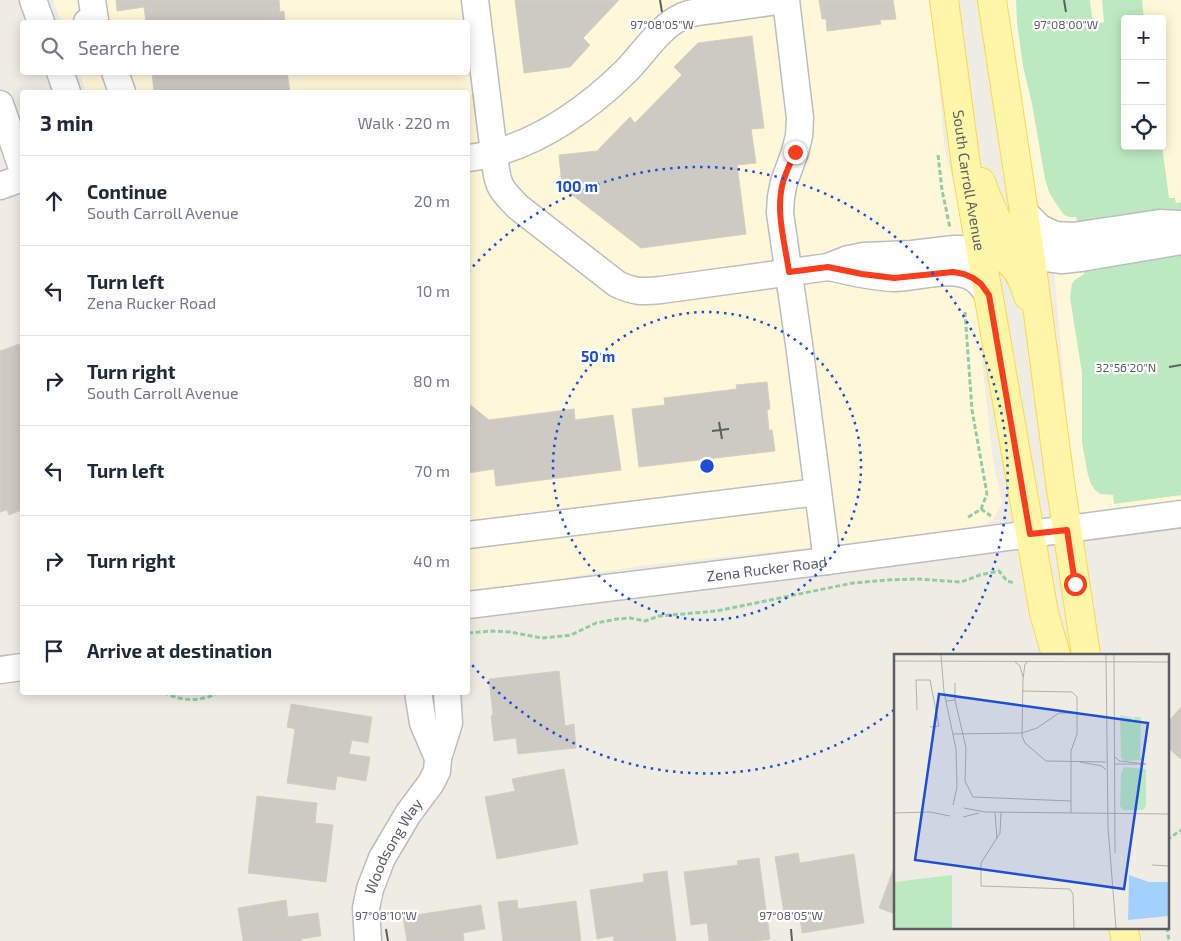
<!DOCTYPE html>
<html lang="en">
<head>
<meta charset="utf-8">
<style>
	:root { --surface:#fff; --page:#f6f6f7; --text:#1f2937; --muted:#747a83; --line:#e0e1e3 }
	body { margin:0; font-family:"Exo 2",sans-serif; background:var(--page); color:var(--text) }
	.controls { position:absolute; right:15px; top:15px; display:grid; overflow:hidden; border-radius:5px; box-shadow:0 2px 12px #0003 }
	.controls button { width:45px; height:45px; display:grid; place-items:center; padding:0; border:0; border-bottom:1px solid var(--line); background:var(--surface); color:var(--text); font:25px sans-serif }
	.stop { position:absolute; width:15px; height:15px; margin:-11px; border:4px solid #f83e1f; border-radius:50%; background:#fff }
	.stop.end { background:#f83e1f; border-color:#fff; box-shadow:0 1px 5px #0008 }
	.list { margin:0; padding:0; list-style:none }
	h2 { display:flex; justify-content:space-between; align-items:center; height:65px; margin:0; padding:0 20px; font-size:21px }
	h2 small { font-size:16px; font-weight:400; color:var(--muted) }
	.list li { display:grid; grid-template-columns:32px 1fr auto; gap:15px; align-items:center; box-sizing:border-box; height:90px; padding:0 20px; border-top:1px solid var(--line) }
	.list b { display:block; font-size:19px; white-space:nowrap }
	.list p { margin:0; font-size:16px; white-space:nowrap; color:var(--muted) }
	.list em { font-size:16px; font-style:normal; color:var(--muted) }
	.icon { flex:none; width:28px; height:28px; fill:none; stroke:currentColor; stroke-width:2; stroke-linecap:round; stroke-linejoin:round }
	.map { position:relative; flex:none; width:1181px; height:941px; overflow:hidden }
	.search { position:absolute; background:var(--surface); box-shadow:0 2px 12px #0003; left:20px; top:20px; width:450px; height:55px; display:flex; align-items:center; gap:12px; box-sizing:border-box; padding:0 18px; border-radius:5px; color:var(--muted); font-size:19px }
	.panel { position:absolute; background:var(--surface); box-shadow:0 2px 12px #0003; left:20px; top:90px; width:450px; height:605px; border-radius:5px }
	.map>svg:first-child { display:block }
</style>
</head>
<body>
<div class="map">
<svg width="1181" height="941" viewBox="0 0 1181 941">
	<rect width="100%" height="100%" fill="#efede3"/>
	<!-- commercial -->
	<g fill="#fff8d8" fill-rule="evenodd">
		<polygon points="53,0 932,0 944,143 945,152 957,193 983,327 982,361 993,461 1002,503 992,521 977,527 946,533 639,566 546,581 468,591 468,92 86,92 79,73 468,72 468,22 61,22"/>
		<path d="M1001 0H1181V527L1079 537 1070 464 1062 359 1052 246 1038 204 1032 175ZM1125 19H1162V146H1125Z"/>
	</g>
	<!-- green -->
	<g fill="#bde9c0">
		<polygon points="1016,0 1090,0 1093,24 1104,22 1102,0 1142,0 1144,19 1125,19 1125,146 1162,146 1169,198 1175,198 1176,203 1181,202 1181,212 1078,227 1076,217 1069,217 1064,215 1055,202 1049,192 1045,179 1032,104 1023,66 1017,23"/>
		<polygon points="1181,250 1181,495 1114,504 1113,495 1100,494 1095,490 1091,484 1088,475 1082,443 1082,373 1070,298 1071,290 1072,284 1075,280 1084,274 1083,265"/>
	</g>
	<!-- building -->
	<g fill="#cccac2" stroke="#d4cfc0">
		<polygon points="116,0 279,0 280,12 284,11 285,22 146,22 144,7 117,11"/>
		<polygon points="515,0 619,0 583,38 590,45 570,67 524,73"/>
		<polygon points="819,0 893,0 896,19 880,20 881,24 827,31 826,19 822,19"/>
		<polygon points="752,36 764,128 751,129 756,163 737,165 746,234 641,248 562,187 559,155 597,151 630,117 635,123 682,75 674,67 698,43"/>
		<polygon points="152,72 287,72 290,92 154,92"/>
		<polygon points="22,343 22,510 9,515 7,510 0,512 0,351"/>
		<polygon points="767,382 770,409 767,410 769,430 772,430 775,451 639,467 632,409 665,405 664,398 737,389 736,385"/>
		<polygon points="468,403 489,420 574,409 575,420 613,415 621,470 496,486 494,469 468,473"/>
		<polygon points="559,671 565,726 574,724 576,748 518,754 516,738 494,741 491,716 493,715 489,679"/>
		<polygon points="291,704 372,717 368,743 352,740 349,754 370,757 366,781 337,776 335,790 287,783 295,729 287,727"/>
		<polygon points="1181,707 1181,759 1167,747 1167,723"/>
		<polygon points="564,769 578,844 497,859 485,797 515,791 512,779"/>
		<polygon points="257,796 317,803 315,823 333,825 326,882 248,873"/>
		<polygon points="798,853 800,863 854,854 864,923 802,933 799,911 784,913 775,857"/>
		<polygon points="759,858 770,939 756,941 709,941 707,923 691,925 684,872 738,865 737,861"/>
		<polygon points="895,865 895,914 879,908"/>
		<polygon points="667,871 676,941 614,941 613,936 597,939 590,890 644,882 643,874"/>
		<polygon points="286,900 288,917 318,913 321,936 301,939 302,941 243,941 238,908"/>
		<polygon points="517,900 518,909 576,901 581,941 503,941 498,902"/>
		<polygon points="481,905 485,929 463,933 464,941 407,941 403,917"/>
	</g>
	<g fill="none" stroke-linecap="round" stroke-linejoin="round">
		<!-- minor casing -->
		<g stroke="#bbbdc3" stroke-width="29">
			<g id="minor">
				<polyline points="33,0 41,22"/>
				<path d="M475 0 494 153C495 164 496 176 500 185 504 194 512 200 518 207L617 284C634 292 642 292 661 290L828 267 848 259 864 256 912 254 954 249H981"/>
				<polyline points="786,0 800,118 799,136 795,152 784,182 781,197 780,213 799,344 827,561"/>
				<polyline points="87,22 95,20 92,0"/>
				<polyline points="60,72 67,92"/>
				<polyline points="115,72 122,92"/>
				<polyline points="0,104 22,168"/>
				<path d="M468 158C476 157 485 156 494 153 542 141 591 106 626 71 644 53 659 27 683 16 695 11 708 11 721 9 742 6 764 3 785 0"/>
				<polyline points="0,186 22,178"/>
				<polyline points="1024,212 1040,228 1055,235 1073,236 1160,223 1181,224"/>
				<polyline points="1030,252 1046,258 1062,260 1081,258 1181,241"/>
				<path d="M829 267C850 272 872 277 894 278 918 278 952 265 973 278 980 282 984 289 989 295"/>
				<polyline points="468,535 818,492"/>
				<path id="s1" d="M468 605 827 561 1181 514"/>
				<polyline points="0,670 22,667"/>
				<polyline points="418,692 423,723 438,758"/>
				<path id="s2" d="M368 941 366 908 370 889 382 858 408 814 431 783 437 771 438 758 449 723 447 692"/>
			</g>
		</g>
		<!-- major casing -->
		<g stroke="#fed74d" stroke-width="30">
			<g id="major">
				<path id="s3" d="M944 0 967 173 1044 613 1056 655"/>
				<polyline points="992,0 1030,252 1060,482 1086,655"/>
				<path d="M981 182C992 212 1001 237 1030 252"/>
				<path d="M981 249C1010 256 1020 268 1028 296"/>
				<polyline points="1123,927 1126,941"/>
			</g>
		</g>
		<!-- path -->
		<g stroke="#95caa8" stroke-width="3" stroke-dasharray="5 2.5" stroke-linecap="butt">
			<polyline points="938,155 942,190 950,228"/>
			<polyline points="965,312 972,410 987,494 981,509 967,518"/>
			<polyline points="981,509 991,516"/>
			<polyline points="468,633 492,631 510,632 542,638 571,635 596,623 617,619 630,618 645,621 659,616 716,611 853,583 888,580 917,579 961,582 980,575 999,571 1007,581 1014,583"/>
			<path d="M164 692C181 702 202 702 219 692"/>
			<polyline points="1167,840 1181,830"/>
			<polyline points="1167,927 1169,941"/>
		</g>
		<!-- minor -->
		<use href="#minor" stroke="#fff" stroke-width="26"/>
		<!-- major -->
		<use href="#major" stroke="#fff6a8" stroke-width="28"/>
	</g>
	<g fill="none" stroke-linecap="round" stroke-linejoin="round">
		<!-- route -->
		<path stroke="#f83e1f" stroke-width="6" d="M795 152C791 162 786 172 783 182 775 211 785 243 789 272L828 267 862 274 894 278 953 272 964 274 973 278 981 284 989 295 1030 534 1067 530 1075 584"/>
	</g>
	<!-- ticks -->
	<path fill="none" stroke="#5b5f65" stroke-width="2" d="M660 0 662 12M1064 0 1066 12M1169 367 1181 365M719 422 722 439M712 431 729 429M386 929 388 941M791 929 792 941"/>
	<!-- distance rings -->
	<g fill="none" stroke="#1d4ed8" stroke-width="2.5" stroke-dasharray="2.5 5">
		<circle cx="707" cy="466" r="154"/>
		<path d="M894 710A308 308 0 0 1 468 660M468 272A308 308 0 0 1 951 653"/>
	</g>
	<g text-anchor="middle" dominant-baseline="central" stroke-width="4.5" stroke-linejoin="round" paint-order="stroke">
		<!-- street labels -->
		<g font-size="15" fill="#5b5f65" stroke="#fff">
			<text stroke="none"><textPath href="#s3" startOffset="182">South Carroll Avenue</textPath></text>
			<text stroke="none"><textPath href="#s1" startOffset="301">Zena Rucker Road</textPath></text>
			<text stroke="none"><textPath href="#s2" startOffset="101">Woodsong Way</textPath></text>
		</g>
	</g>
	<!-- overview -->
	<g transform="translate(894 654)">
		<rect width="275" height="275" fill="#efede3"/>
		<path d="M226 61 238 63V71L240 63H247L246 103 250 106 230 107 227 103ZM230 113 252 115V152L249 156H229L226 152 227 119ZM58 221V274H0V228Z" fill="#bde9c0"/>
		<path d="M235 221 255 228H275V262L234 266Z" fill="#a3d1ff"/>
		<path fill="none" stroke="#b0b0ad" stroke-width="1" d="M47 1 50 38 62 95 63 133 59 151M212 1 214 174 222 274M220 1 221 199M0 7 275 8M120 7 126 12 129 23M135 7 131 10 129 25 128 82 131 89 152 107 212 108M129 37 178 38 183 43V80L177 97V159M61 46 72 94 71 127 79 143 177 147M52 47 61 46V29M23 56 22 26H36L45 72 36 73M59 80 128 79 143 74 165 59H184M221 103 225 107 252 110M186 108 208 112 212 116M221 110H252M70 154 91 158 275 160M101 158 103 185M107 158 106 179 87 209V232L176 235 179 240 180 274M0 159 36 158 56 162M69 163 85 159M258 211 275 212"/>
		<path fill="#1d4ed8" fill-opacity="0.15" stroke="#1d4ed8" stroke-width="2.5" d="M45 40 254 69 230 235 21 206Z"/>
		<rect width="275" height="275" fill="none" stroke="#5b5f65" stroke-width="2.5"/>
	</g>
	<g font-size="12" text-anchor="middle" fill="#5b5f65" stroke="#fff" stroke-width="4.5" stroke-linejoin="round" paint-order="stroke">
		<text x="662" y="29">97°08'05"W</text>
		<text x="1066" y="29">97°08'00"W</text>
		<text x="1126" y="372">32°56'20"N</text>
		<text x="386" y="920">97°08'10"W</text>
		<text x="791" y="920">97°08'05"W</text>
	</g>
	<circle cx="707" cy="466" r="8" fill="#1d4ed8" stroke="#fff" stroke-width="2.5"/>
	<g font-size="15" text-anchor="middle" font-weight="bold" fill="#1d4ed8" stroke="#fff" stroke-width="4.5" stroke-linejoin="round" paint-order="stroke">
		<text x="577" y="192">100 m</text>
		<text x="598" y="362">50 m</text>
	</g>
</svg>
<div class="controls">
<button>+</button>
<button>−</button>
<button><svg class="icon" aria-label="locate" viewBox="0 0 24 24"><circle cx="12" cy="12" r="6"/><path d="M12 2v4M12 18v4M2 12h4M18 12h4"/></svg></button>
</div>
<div class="stop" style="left:1075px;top:584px"></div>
<div class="stop end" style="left:795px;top:152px"></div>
<div class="search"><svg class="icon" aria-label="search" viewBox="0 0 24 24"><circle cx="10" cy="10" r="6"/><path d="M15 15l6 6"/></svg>Search here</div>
<section class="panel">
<h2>3 min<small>Walk · 220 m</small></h2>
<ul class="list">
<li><svg class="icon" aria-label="ahead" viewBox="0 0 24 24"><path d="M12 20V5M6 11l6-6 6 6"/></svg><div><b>Continue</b><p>South Carroll Avenue</p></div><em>20 m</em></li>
<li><svg class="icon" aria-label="left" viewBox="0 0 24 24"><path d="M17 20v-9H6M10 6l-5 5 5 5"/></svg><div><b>Turn left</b><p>Zena Rucker Road</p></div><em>10 m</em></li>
<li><svg class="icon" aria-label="right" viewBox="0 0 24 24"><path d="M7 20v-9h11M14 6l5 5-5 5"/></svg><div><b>Turn right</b><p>South Carroll Avenue</p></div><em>80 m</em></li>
<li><svg class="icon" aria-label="left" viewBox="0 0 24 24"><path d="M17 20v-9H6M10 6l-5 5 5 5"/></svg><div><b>Turn left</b></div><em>70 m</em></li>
<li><svg class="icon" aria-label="right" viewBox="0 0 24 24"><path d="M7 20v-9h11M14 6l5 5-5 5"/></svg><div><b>Turn right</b></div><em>40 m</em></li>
<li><svg class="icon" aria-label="arrive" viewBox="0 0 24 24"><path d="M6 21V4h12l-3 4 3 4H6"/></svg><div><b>Arrive at destination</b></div></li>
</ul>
</section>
</div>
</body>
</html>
